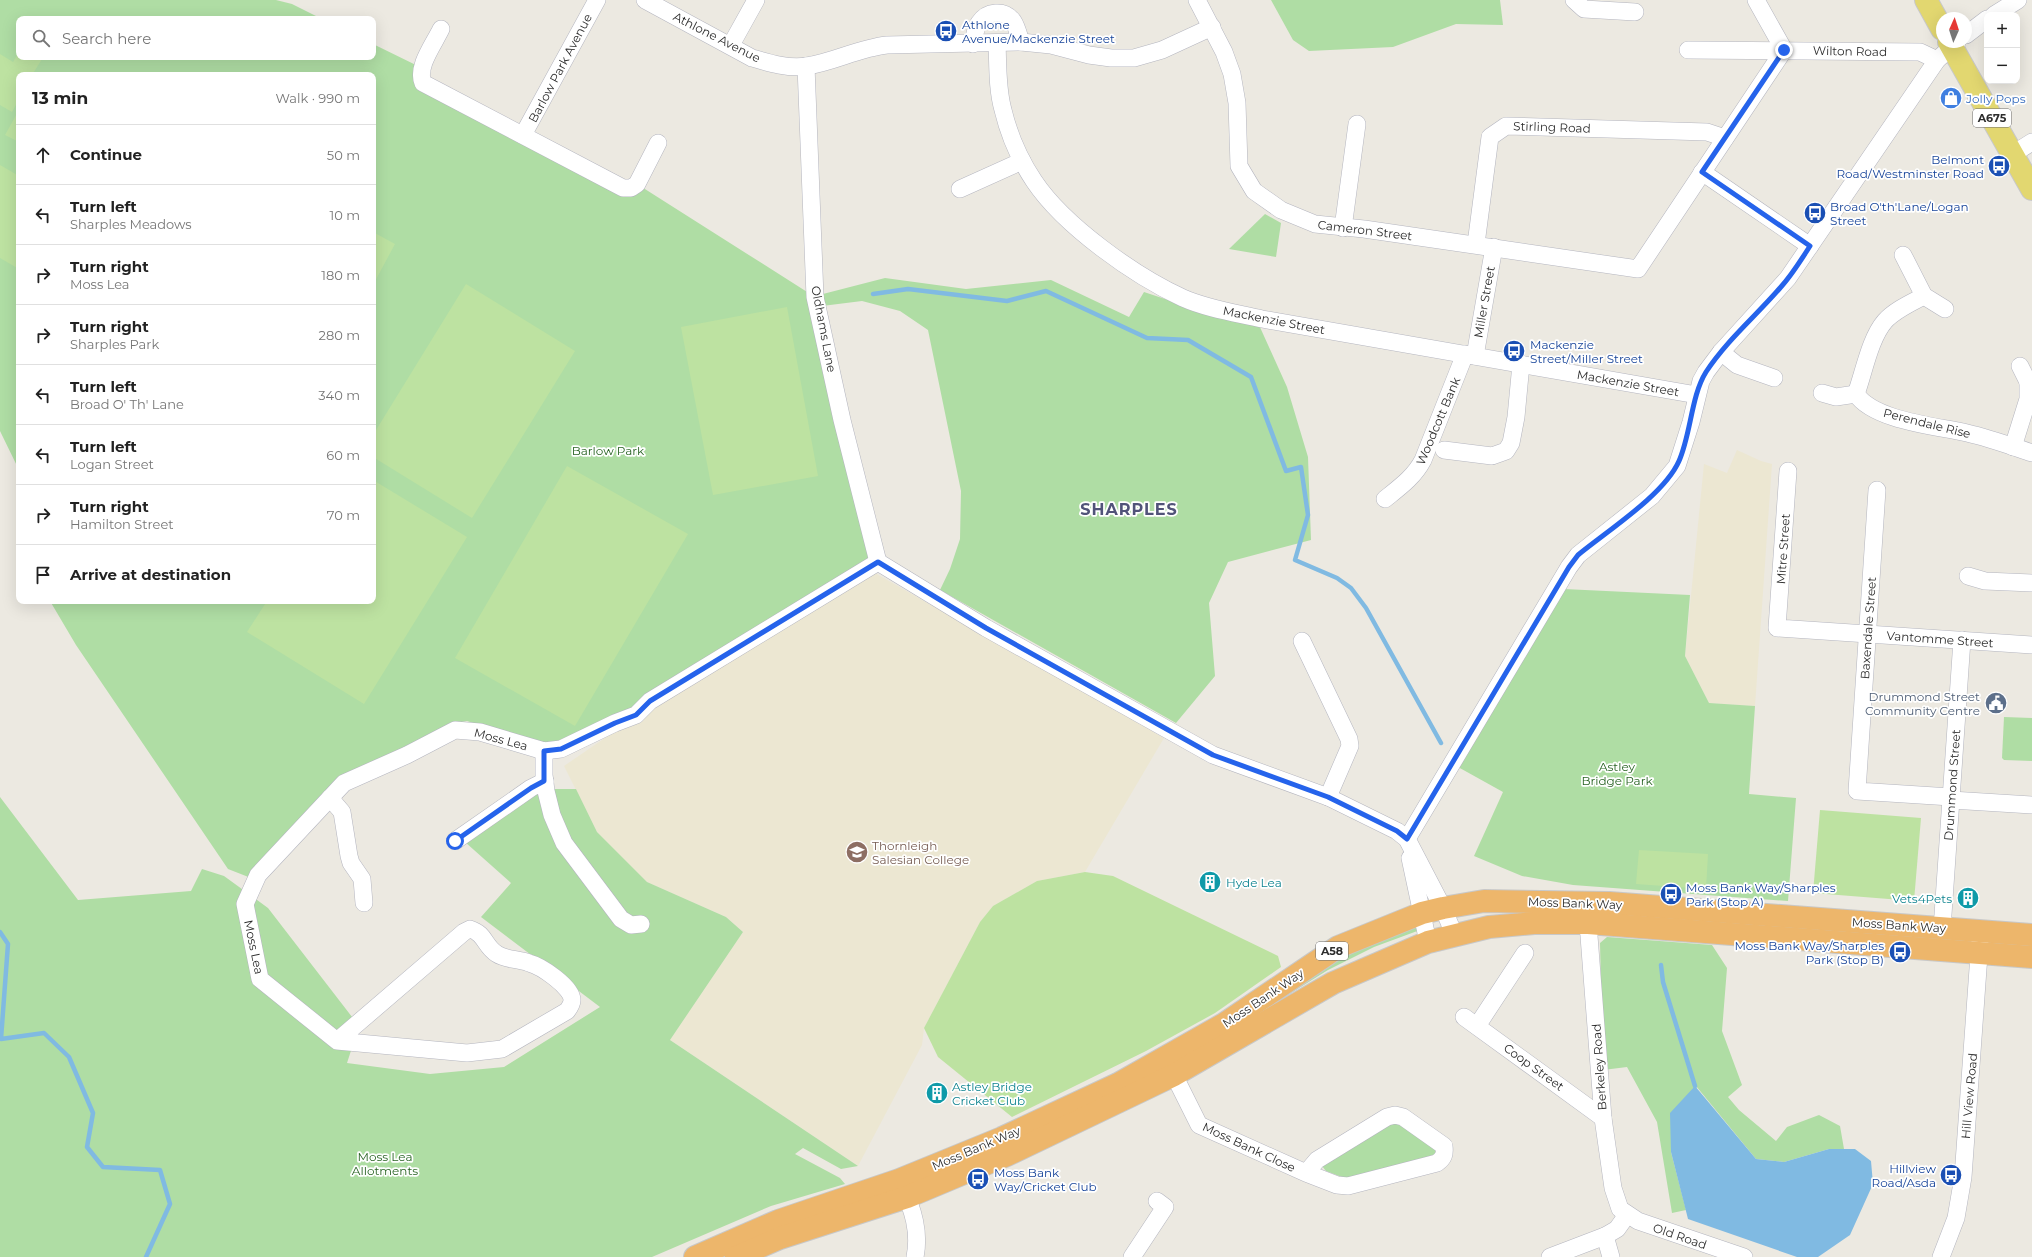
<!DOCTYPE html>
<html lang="en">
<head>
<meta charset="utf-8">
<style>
	:root { --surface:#fff; --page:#f2f2f2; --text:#222; --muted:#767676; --line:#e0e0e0 }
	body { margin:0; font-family:Montserrat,sans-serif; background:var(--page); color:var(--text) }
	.controls { position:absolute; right:12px; top:12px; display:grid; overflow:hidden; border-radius:8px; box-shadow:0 4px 16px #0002 }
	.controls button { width:36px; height:36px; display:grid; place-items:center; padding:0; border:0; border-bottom:1px solid var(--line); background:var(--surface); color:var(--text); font:20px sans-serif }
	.compass { position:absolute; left:1936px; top:12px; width:36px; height:36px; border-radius:50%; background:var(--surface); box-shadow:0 4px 16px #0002; rotate:3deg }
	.stop { position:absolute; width:12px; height:12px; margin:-9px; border:3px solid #2563eb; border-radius:50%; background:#fff }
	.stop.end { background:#2563eb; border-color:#fff; box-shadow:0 1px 4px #0008 }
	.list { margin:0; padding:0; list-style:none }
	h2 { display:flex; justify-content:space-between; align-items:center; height:52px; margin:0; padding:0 16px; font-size:17px }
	h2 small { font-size:13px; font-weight:400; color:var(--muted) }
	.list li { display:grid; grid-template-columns:26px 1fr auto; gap:12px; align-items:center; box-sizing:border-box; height:60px; padding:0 16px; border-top:1px solid var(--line) }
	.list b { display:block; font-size:15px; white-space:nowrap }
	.list p { margin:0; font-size:13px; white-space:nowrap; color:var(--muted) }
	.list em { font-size:13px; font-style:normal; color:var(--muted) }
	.icon { flex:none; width:22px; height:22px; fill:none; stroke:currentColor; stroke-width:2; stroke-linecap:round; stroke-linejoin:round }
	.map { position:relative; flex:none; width:2032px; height:1257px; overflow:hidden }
	.search { position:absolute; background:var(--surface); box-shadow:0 4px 16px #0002; left:16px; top:16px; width:360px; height:44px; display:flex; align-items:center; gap:10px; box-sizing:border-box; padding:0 14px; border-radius:8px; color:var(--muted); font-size:15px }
	.panel { position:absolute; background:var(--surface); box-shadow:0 4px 16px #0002; left:16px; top:72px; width:360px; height:532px; border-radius:8px }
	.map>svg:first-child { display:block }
</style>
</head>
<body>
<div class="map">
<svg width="2032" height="1257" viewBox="0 0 2032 1257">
	<rect width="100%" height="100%" fill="#ece9e1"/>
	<!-- education -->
	<g fill="#ece7d2">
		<polygon points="1737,450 1761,461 1772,464 1755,706 1709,703 1685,656 1704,464 1727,473"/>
		<polygon points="875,573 1164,738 1085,872 1037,881 993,906 980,922 924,1028 922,1045 858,1166 670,1040 743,932 726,917 647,882 597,832 564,766 618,729 630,727 643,721 652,707"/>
	</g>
	<!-- green -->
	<g fill="#afdda4">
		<polygon points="0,0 276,0 292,4 322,19 19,19 19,57 373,57 373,44 422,68 420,76 622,188 637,184 815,297 878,562 636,715 543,746 467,721 449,724 344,783 251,878 228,869 76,645 50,601 373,601 373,75 19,75 19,470 0,431"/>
		<polygon points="1271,0 1500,0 1503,25 1456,24 1393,47 1309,51 1293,40"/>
		<polygon points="1265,214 1281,223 1276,257 1229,249"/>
		<polygon points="885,278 966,289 1051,280 1129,317 1144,292 1210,314 1259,325 1287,387 1308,457 1311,540 1228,562 1209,603 1215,676 1176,723 940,590 950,569 960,539 961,491 928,330 900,311 862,301 822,306 819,295"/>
		<polygon points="1564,589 1690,595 1685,656 1709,703 1755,706 1749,794 1796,798 1788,901 1573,885 1522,876 1474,856 1503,792 1458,767"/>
		<polygon points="2004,717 2032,718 2032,761 2004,760 2002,758"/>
		<polygon points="534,789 576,789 597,832 647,882 726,917 743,932 670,1040 858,1166 841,1169 803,1148 795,1154 840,1178 845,1184 771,1206 652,1257 0,1257 0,797 78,900 191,891 202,869 224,876 268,908 359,1026 347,1063 430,1074 504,1067 600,1007 481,917 511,883 465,842"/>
		<polygon points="1418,920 1420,930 1374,947 1328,970 1278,1001 1277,998 1325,965"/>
		<polygon points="1607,937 1712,945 1727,968 1722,1031 1742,1085 1728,1097 1739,1110 1776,1141 1787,1127 1819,1115 1840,1126 1844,1149 1829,1149 1784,1162 1756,1159 1696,1086 1671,1152 1686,1210 1672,1213 1657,1122 1627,1067 1603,1070 1600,943"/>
		<polygon points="1395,1121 1438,1148 1437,1154 1347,1179 1326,1171 1322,1166"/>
	</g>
	<!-- pitch -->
	<g fill="#bde2a1">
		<polygon points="19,52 19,57 38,57 42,59 32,75 19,75 19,99 12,112 0,105 0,54 13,62"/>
		<polygon points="19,110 19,142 5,135"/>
		<polygon points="0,165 19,176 19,269 0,258"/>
		<polygon points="373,232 395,244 373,285"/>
		<polygon points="466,284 575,351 472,518 373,457 373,435"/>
		<polygon points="787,307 818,476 713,495 681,327"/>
		<polygon points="567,466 688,534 575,726 455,658"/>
		<polygon points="373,480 467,537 364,704 247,632 267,601 373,601"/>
		<polygon points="1820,810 1921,818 1914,901 1813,893"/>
		<polygon points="1639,850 1708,854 1706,889 1636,884"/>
		<polygon points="1085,872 1113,876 1278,956 1281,967 1215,1013 1146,1051 1012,1117 938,1057 924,1028 980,922 993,906 1037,881"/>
	</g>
	<!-- water -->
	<polygon fill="#80bae2" points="1695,1086 1756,1159 1784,1162 1829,1149 1855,1149 1871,1161 1873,1184 1850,1235 1818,1257 1797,1257 1688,1219 1671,1152 1670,1113"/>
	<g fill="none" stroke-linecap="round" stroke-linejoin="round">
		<!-- stream -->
		<g stroke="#80bae2" stroke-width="4.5">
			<polyline points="873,294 908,289 1007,301 1046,291 1147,338 1188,340 1251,377 1286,471 1301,467 1308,515 1295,560 1337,578 1351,588 1366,608 1441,743"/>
			<polyline points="0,932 8,944 1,1039 44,1033 69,1057 93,1113 87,1147 103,1167 160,1170 170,1204 146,1257"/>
			<polyline points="1661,965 1663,982 1695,1086"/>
		</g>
		<!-- street casing -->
		<g stroke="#b4b5bf" stroke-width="18">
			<g id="street">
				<path d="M645 0 752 58C769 63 789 69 807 66 834 62 859 48 887 45L1021 42 1051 45 1089 55 1111 58H1134L1162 50 1212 27"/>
				<polyline points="1197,0 1224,52 1232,74 1237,103 1239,166 1254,191 1281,210 1315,224 1364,229 1638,269 1784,50"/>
				<polyline points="1574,0 1584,9 1635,12"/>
				<polyline points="1756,0 1784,50"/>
				<polyline points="1994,15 2018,0"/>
				<path d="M441 29C434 44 416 67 423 83L623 188H631L637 184 658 143"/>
				<polyline points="1966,35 1987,19"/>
				<path d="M997 43C998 65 997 89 1003 110 1009 135 1020 160 1034 181 1064 226 1135 276 1183 298 1208 309 1236 313 1262 319L1697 395"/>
				<path d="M973 44C974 37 975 29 979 23 987 11 1004 9 1013 21 1017 27 1019 36 1021 42"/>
				<polyline points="731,45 756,0"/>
				<polyline points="1688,50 1920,52 1937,60"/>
				<polyline points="806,66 815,297 842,420 878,562"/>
				<polyline points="523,135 597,0"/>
				<polyline points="2013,154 2032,142"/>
				<polyline points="1702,172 1810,246"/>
				<polyline points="960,189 1022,161"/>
				<polyline points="1343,228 1357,124"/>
				<polyline points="1476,244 1490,137 1506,126 1707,132 1725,138"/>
				<polyline points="1903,255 1924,296 1945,309"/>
				<polyline points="1721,352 1737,365 1774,378"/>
				<polyline points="1475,356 1494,247"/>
				<polyline points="2020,366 2028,382 2032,382"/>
				<path d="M1822 393 1836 397 1856 394C1874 421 1937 426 1967 433 1989 438 2011 446 2032 453"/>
				<path d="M1856 394C1864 372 1870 338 1885 321 1895 310 1911 303 1924 296"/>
				<polyline points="2013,447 2028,399 2028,382"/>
				<polyline points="1444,450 1492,456 1506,451 1511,443 1516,417 1521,364"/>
				<polyline points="1788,471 1777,628 2032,645"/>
				<polyline points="1877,490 1857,791 1951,797"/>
				<path d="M1385 499C1400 487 1414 477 1423 460L1465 354"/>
				<polyline points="878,562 986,628 1213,755 1328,797 1397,831 1407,839 1443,908 1454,934"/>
				<polyline points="1968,576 1985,581 2032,583"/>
				<polyline points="1302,641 1349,739 1350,746 1328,797"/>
				<polyline points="544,751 544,775 546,791 552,815 564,843 621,919 631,925 641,924"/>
				<polyline points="330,798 342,812 349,856 351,863 362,879 364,903"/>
				<polyline points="1951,800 2032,805"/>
				<polyline points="1407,839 1569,567 1578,555 1652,496 1677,466 1691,422 1701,381 1706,372 1721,352 1788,278 1937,60 1957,42"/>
				<polyline points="455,841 531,788 545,781"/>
				<polyline points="1410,858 1428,942"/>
				<polyline points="1588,923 1603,1118 1613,1188 1620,1209 1638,1221 1744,1257"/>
				<polyline points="1942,929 1962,640"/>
				<polyline points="1464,1017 1603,1118"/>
				<polyline points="1477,1026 1525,953"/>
				<path d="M337 1041 464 932 470 929C486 934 484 946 497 954 506 960 519 959 529 963 541 966 572 987 572 1000 572 1004 570 1007 567 1011L502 1049 467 1053 337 1041 260 979 245 904 258 875 344 783 407 755 455 730 480 732 544 751 561 749 615 723 636 715 650 701 878 562"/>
				<path d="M1174 1075 1199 1125 1306 1173 1337 1185 1348 1186 1437 1163C1444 1158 1445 1154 1444 1146L1403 1117 1395 1115 1387 1117 1317 1160 1306 1173"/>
				<path d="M902 1186C913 1209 920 1232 915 1257"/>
				<polyline points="1605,1236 1611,1257"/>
				<polyline points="1132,1257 1165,1207 1157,1201"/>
				<polyline points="1550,1257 1605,1236 1617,1229 1627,1215"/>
				<polyline points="1941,1257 1956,1218 1963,1177 1980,941"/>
			</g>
		</g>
		<!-- primary casing -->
		<g stroke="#c8c8c8" stroke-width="24">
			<g id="primary">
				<polyline points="1926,0 1942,29"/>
				<polyline points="1949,42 2032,189"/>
			</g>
		</g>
		<!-- highway casing -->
		<g stroke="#c8c8c8" stroke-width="24">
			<g id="highway">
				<polyline points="695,1257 778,1221 899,1180 1002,1138 1118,1084 1224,1024 1338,947 1422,913 1443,908 1484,901 1609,903 2032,935"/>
				<polyline points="736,1257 780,1238 907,1197 1007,1155 1174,1075 1333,983 1428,942 1489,927 1534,923 1588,923 2032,957"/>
			</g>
		</g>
		<!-- street -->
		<use href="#street" stroke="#fff" stroke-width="17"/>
		<!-- primary -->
		<use href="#primary" stroke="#e2d770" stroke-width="22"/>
		<!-- highway -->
		<use href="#highway" stroke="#edb66b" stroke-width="22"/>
	</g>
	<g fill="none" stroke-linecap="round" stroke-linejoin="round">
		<!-- route -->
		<path stroke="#2563eb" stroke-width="5" d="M455 841 531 788 544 781V751L561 749 615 723 636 715 650 701 878 562 986 628 1213 755 1328 797 1397 831 1407 839 1569 567 1578 555C1607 531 1664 495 1679 461 1691 434 1691 396 1706 372 1727 340 1756 316 1780 288 1792 275 1801 260 1810 246L1702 172 1784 50"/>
	</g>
	<!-- icons -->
	<defs>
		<g id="bus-disc" transform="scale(1.15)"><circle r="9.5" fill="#1a4fb4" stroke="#fff"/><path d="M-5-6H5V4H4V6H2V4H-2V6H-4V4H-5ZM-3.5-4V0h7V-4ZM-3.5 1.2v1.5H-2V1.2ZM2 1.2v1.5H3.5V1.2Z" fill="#fff"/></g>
		<g id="shop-disc" transform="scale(1.15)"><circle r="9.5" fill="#3f7fe0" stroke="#fff"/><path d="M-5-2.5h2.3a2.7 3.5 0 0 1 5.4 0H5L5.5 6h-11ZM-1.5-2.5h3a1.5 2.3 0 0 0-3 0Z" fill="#fff"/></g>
		<g id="civic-disc" transform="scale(1.15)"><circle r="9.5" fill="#5c6f8a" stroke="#fff"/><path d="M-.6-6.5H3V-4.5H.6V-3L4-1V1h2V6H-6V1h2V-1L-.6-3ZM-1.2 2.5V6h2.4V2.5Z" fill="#fff"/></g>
		<g id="school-disc" transform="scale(1.15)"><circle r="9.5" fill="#8d6e63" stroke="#fff"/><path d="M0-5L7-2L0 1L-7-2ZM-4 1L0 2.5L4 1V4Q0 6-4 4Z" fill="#fff"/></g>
		<g id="building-disc" transform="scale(1.15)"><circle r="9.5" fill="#0f9aa8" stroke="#fff"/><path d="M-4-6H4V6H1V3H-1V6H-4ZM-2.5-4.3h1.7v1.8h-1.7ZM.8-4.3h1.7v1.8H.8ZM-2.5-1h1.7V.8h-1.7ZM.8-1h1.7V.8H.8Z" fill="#fff"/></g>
	</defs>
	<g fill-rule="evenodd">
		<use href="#bus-disc" x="946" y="31"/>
		<use href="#shop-disc" x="1951" y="98"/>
		<use href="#bus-disc" x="1999" y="166"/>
		<use href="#bus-disc" x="1815" y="213"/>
		<use href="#bus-disc" x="1514" y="351"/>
		<use href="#civic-disc" x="1996" y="703"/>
		<use href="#school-disc" x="857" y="852"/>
		<use href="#building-disc" x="1210" y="882"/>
		<use href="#bus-disc" x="1671" y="894"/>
		<use href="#building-disc" x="1968" y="898"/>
		<use href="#bus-disc" x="1900" y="952"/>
		<use href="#building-disc" x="937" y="1093"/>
		<use href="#bus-disc" x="1951" y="1175"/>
		<use href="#bus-disc" x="978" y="1179"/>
	</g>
	<g text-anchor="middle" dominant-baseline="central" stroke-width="3.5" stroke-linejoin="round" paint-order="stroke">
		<!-- shield labels -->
		<g fill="#fff" stroke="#6c6c6c" stroke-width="1">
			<rect x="1973" y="109" width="38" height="18" rx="3"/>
			<rect x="1316" y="942" width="32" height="18" rx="3"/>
		</g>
		<g font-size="11" font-weight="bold" fill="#2d2d2d">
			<text x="1992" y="118">A675</text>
			<text x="1332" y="951">A58</text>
		</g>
		<!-- transit labels -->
		<g font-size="12" fill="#164399" stroke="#fff" text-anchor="start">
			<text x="962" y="24">Athlone<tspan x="962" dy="14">Avenue/Mackenzie Street</tspan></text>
			<text x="1984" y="159" text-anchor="end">Belmont<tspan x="1984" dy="14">Road/Westminster Road</tspan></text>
			<text x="1830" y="206">Broad O'th'Lane/Logan<tspan x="1830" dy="14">Street</tspan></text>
			<text x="1530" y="344">Mackenzie<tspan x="1530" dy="14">Street/Miller Street</tspan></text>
			<text x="1686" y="887">Moss Bank Way/Sharples<tspan x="1686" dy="14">Park (Stop A)</tspan></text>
			<text x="1884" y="945" text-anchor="end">Moss Bank Way/Sharples<tspan x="1884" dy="14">Park (Stop B)</tspan></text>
			<text x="1936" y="1168" text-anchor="end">Hillview<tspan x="1936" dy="14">Road/Asda</tspan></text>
			<text x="994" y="1172">Moss Bank<tspan x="994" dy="14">Way/Cricket Club</tspan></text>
		</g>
		<!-- street labels -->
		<g font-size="12" fill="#2d2d2d" stroke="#fff">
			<text transform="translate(717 37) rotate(27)">Athlone Avenue</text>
			<text transform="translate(1850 51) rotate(1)">Wilton Road</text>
			<text transform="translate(560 68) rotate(-62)">Barlow Park Avenue</text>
			<text transform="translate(1552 127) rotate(2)">Stirling Road</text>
			<text transform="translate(1365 230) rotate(7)">Cameron Street</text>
			<text transform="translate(1484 302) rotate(-80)">Miller Street</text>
			<text transform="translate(1274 320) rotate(11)">Mackenzie Street</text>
			<text transform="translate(824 329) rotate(79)">Oldhams Lane</text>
			<text transform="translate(1628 383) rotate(10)">Mackenzie Street</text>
			<text transform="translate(1438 421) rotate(-67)">Woodcott Bank</text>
			<text transform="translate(1927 423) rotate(14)">Perendale Rise</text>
			<text transform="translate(1783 549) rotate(-86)">Mitre Street</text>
			<text transform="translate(1868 628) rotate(-86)">Baxendale Street</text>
			<text transform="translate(1940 639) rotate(4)">Vantomme Street</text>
			<text transform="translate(501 739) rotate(15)">Moss Lea</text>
			<text transform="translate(1952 785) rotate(-86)">Drummond Street</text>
			<text transform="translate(1575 903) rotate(2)">Moss Bank Way</text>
			<text transform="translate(1899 925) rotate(4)">Moss Bank Way</text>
			<text transform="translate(254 947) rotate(78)">Moss Lea</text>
			<text transform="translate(1263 998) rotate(-34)">Moss Bank Way</text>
			<text transform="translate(1534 1067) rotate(36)">Coop Street</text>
			<text transform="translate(1599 1067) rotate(-94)">Berkeley Road</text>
			<text transform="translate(1969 1096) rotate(-85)">Hill View Road</text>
			<text transform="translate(1249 1147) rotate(25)">Moss Bank Close</text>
			<text transform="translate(976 1148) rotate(-23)">Moss Bank Way</text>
			<text transform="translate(1680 1236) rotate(19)">Old Road</text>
		</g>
		<!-- shop labels -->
		<g font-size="12" fill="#366cbe" stroke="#fff" text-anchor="start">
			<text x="1966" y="98">Jolly Pops</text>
		</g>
		<!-- park labels -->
		<g font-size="12" fill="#286323" stroke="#fff">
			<text x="608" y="450">Barlow Park</text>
			<text x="1617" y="766">Astley<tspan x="1617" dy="14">Bridge Park</tspan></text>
			<text x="385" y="1156">Moss Lea<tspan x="385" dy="14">Allotments</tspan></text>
		</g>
		<!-- service labels -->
		<g font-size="12" fill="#4e5e75" stroke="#fff" text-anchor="end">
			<text x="1980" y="696">Drummond Street<tspan x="1980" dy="14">Community Centre</tspan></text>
		</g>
		<!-- education labels -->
		<g font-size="12" fill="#785e54" stroke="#fff" text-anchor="start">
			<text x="872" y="845">Thornleigh<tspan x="872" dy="14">Salesian College</tspan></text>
		</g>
		<!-- culture labels -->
		<g font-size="12" fill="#0d838f" stroke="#fff" text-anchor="start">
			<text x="1226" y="882">Hyde Lea</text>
			<text x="1952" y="898" text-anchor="end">Vets4Pets</text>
			<text x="952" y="1086">Astley Bridge<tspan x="952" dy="14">Cricket Club</tspan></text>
		</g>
		<!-- district labels -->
		<g font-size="16" font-weight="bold" letter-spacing="1" fill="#515379" stroke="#fff">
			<text x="1129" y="509">SHARPLES</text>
		</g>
	</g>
</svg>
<div class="controls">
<button>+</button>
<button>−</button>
</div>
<svg class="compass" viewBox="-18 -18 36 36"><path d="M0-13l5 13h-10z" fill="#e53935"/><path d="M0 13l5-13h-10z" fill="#767676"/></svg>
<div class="stop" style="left:455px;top:841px"></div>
<div class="stop end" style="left:1784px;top:50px"></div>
<div class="search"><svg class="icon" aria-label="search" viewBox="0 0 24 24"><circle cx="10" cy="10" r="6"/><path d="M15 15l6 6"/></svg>Search here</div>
<section class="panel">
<h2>13 min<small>Walk · 990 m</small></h2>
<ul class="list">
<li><svg class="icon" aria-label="ahead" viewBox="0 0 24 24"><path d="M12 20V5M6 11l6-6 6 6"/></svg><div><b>Continue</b></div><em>50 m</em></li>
<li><svg class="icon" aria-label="left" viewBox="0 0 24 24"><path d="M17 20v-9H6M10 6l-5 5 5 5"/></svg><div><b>Turn left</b><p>Sharples Meadows</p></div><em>10 m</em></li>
<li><svg class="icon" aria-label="right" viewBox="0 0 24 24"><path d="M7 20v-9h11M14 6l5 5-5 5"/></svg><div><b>Turn right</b><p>Moss Lea</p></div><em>180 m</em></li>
<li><svg class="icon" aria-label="right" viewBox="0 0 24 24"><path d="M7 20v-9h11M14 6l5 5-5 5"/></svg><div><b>Turn right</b><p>Sharples Park</p></div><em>280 m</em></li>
<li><svg class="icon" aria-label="left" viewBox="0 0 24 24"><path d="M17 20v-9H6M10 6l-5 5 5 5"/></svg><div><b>Turn left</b><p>Broad O' Th' Lane</p></div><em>340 m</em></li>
<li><svg class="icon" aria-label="left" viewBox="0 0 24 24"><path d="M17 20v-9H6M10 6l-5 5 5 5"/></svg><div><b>Turn left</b><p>Logan Street</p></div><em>60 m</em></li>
<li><svg class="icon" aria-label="right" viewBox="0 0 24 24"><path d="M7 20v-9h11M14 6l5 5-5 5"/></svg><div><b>Turn right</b><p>Hamilton Street</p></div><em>70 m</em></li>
<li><svg class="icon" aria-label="arrive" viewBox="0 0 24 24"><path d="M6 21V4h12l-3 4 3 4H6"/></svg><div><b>Arrive at destination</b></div></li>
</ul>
</section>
</div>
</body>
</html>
